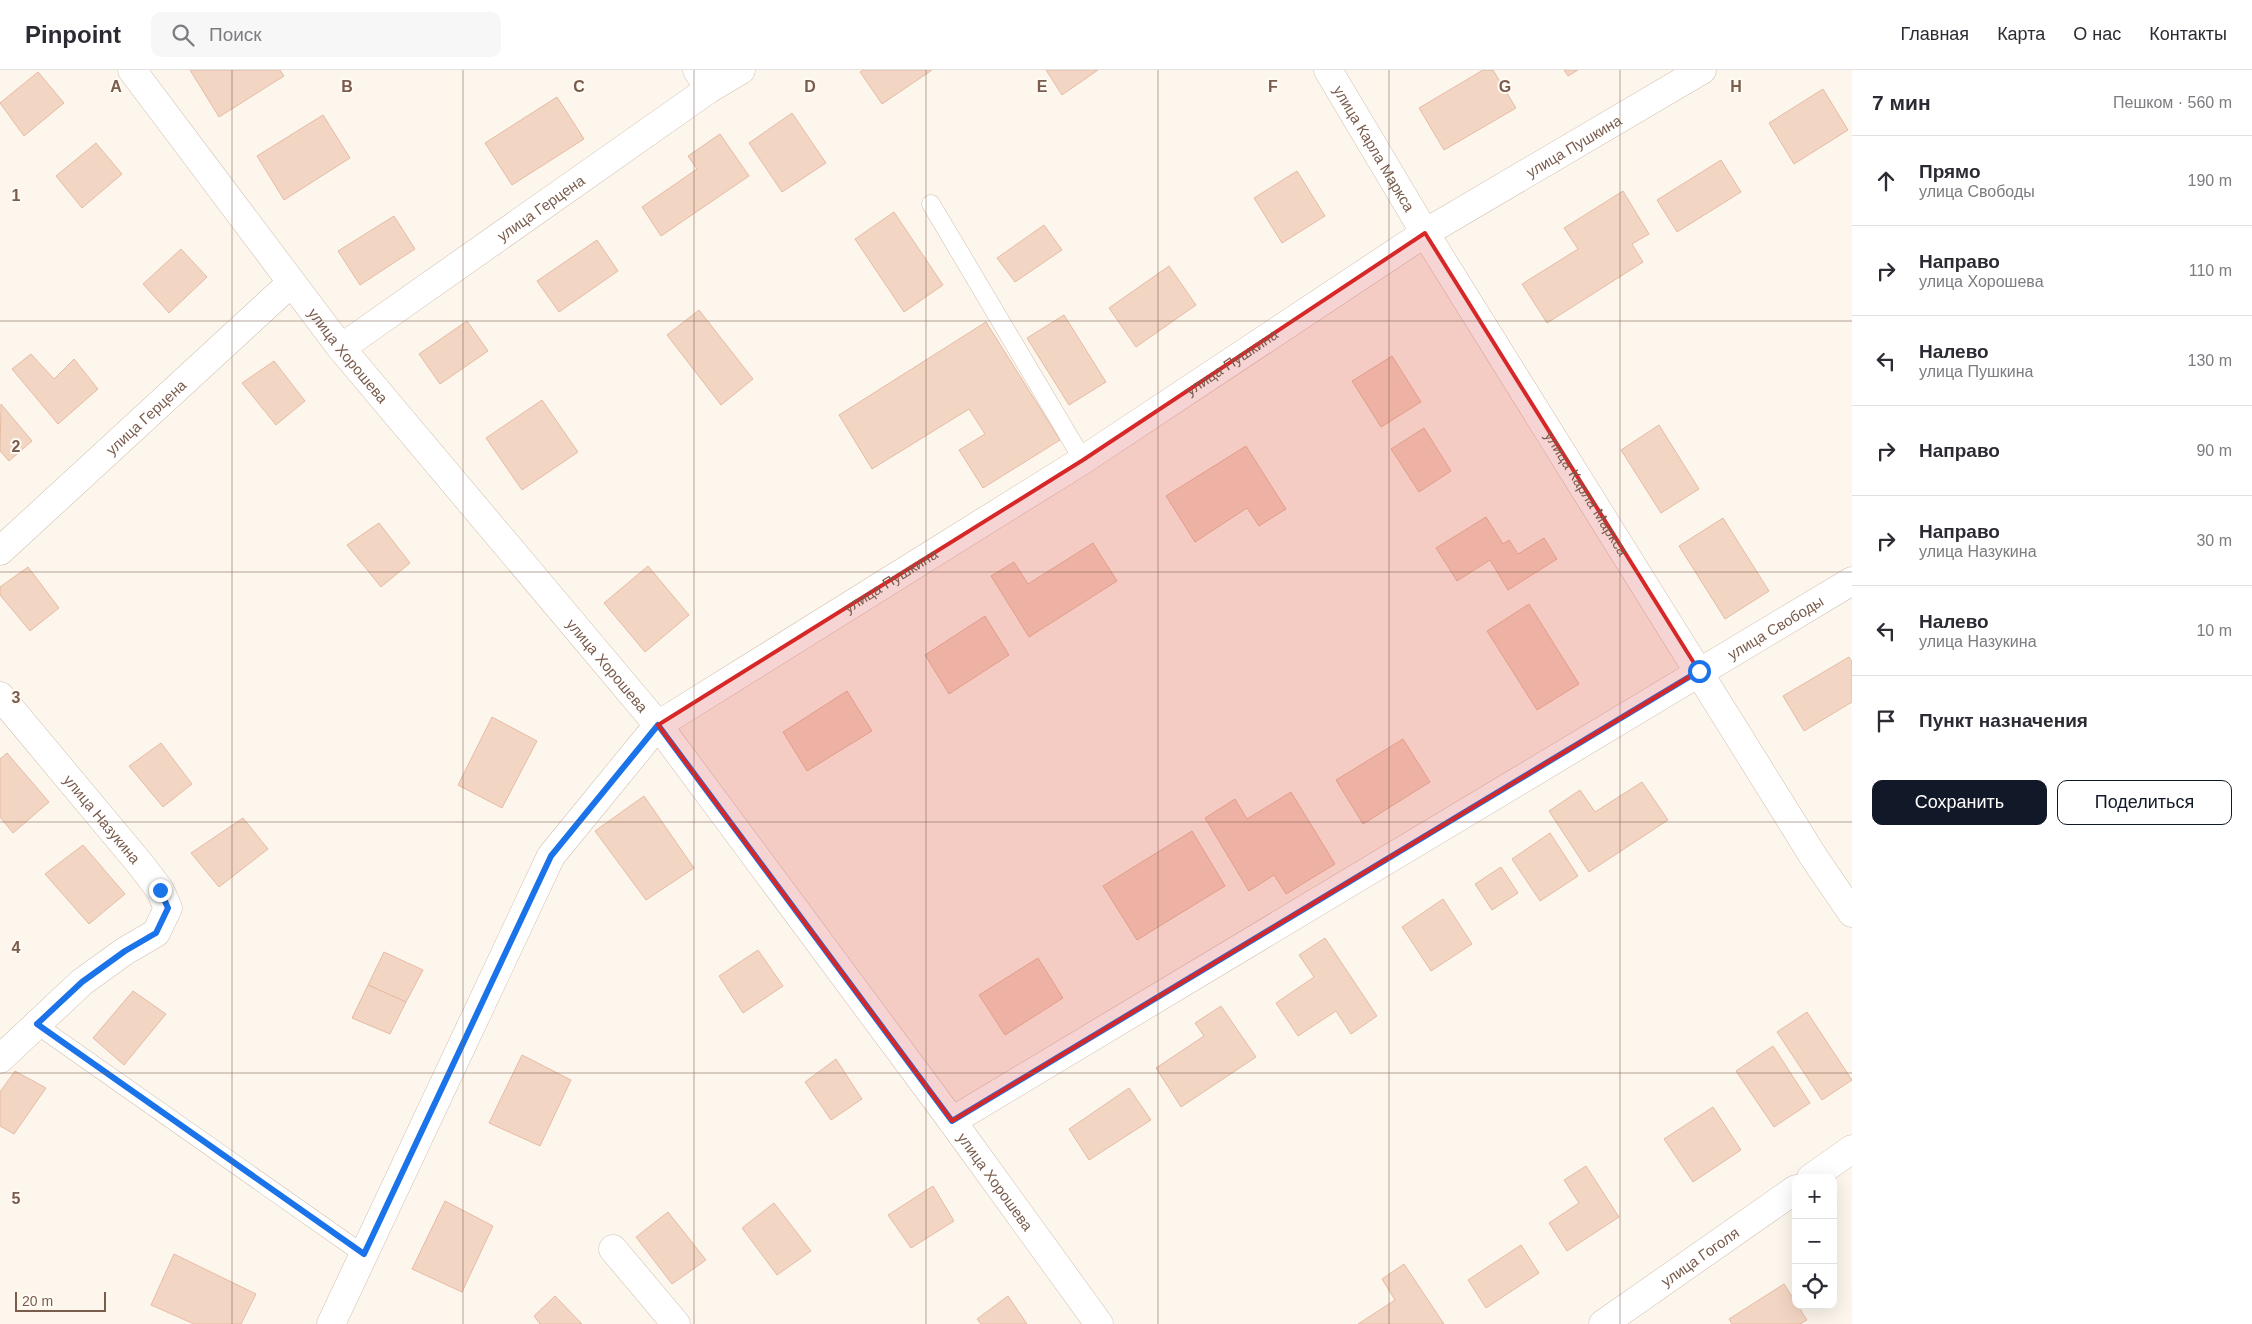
<!DOCTYPE html>
<html lang="ru">
<head>
<meta charset="utf-8">
<style>
	:root { --surface:#fff; --page:#f7f7f7; --text:#2b2b33; --muted:#7c7c81; --line:#e1e1e2; --accent:#111827 }
	body { margin:0; font-family:Helvetica,sans-serif; background:var(--page); color:var(--text) }
	.controls { position:absolute; right:15px; bottom:15px; display:grid; overflow:hidden; border-radius:10px; box-shadow:0 5px 20px #0002 }
	.controls button { width:45px; height:45px; display:grid; place-items:center; padding:0; border:0; border-bottom:1px solid var(--line); background:var(--surface); color:var(--text); font:25px sans-serif }
	.scale { position:absolute; left:15px; bottom:12px; width:91px; box-sizing:border-box; padding-left:5px; border:2px solid #7a5c4d; border-top:0; font-size:14px; line-height:18px; white-space:nowrap; color:#7a5c4d; -webkit-text-stroke:4px #fffaf3; paint-order:stroke }
	.stop { position:absolute; width:15px; height:15px; margin:-11px; border:4px solid #1a73e8; border-radius:50%; background:#fff }
	.stop.end { background:#1a73e8; border-color:#fff; box-shadow:0 1px 5px #0008 }
	.list { margin:0; padding:0; list-style:none }
	h2 { display:flex; justify-content:space-between; align-items:center; height:65px; margin:0; padding:0 20px; font-size:21px }
	h2 small { font-size:16px; font-weight:400; color:var(--muted) }
	.list li { display:grid; grid-template-columns:32px 1fr auto; gap:15px; align-items:center; box-sizing:border-box; height:90px; padding:0 20px; border-top:1px solid var(--line) }
	.list b { display:block; font-size:19px; white-space:nowrap }
	.list p { margin:0; font-size:16px; white-space:nowrap; color:var(--muted) }
	.list em { font-size:16px; font-style:normal; color:var(--muted) }
	.actions { display:flex; gap:10px; padding:15px 20px }
	.actions a { flex:1; padding:11px 0; border:1px solid var(--accent); border-radius:10px; text-align:center; font-size:18px; color:var(--accent) }
	.actions .main { background:var(--accent); color:#fff }
	.icon { flex:none; width:28px; height:28px; fill:none; stroke:currentColor; stroke-width:2; stroke-linecap:round; stroke-linejoin:round }
	.map { position:relative; flex:none; width:1852px; height:1254px; overflow:hidden }
	header { display:flex; align-items:center; gap:30px; box-sizing:border-box; height:70px; padding:0 25px; background:var(--surface); border-bottom:1px solid var(--line) }
	header strong { font-size:24px }
	nav { display:flex; gap:28px; margin-inline-start:auto; font-size:18px }
	.search { width:350px; height:45px; background:var(--page); display:flex; align-items:center; gap:12px; box-sizing:border-box; padding:0 18px; border-radius:10px; color:var(--muted); font-size:19px }
	main { display:flex }
	aside { flex:1; background:var(--surface) }
	.map>svg:first-child { display:block }
</style>
</head>
<body>
<header>
<strong>Pinpoint</strong>
<div class="search"><svg class="icon" aria-label="search" viewBox="0 0 24 24"><circle cx="10" cy="10" r="6"/><path d="M15 15l6 6"/></svg>Поиск</div>
<nav><a>Главная</a><a>Карта</a><a>О нас</a><a>Контакты</a></nav>
</header>
<main>
<div class="map">
<svg width="1852" height="1254" viewBox="0 0 1852 1254">
	<rect width="100%" height="100%" fill="#fdf6ec"/>
	<!-- building -->
	<g fill="#f3d5c3" stroke="#e6bba3">
		<polygon points="190,0 280,0 284,6 219,47"/>
		<polygon points="863,0 932,0 882,34 860,2"/>
		<polygon points="1046,0 1098,0 1062,25"/>
		<polygon points="1483,0 1493,0 1516,38 1444,80 1419,38"/>
		<polygon points="1564,0 1578,0 1568,6"/>
		<polygon points="38,2 64,33 24,66 0,33"/>
		<polygon points="1823,19 1848,60 1794,94 1769,53"/>
		<polygon points="557,27 584,69 512,115 485,73"/>
		<polygon points="792,43 826,93 782,122 749,73"/>
		<polygon points="323,45 350,88 284,130 257,86"/>
		<polygon points="720,64 749,106 661,166 642,137 697,99 688,86"/>
		<polygon points="96,73 122,104 82,138 56,106"/>
		<polygon points="1721,90 1741,122 1677,162 1657,130"/>
		<polygon points="1297,101 1325,146 1282,173 1254,128"/>
		<polygon points="1623,121 1649,164 1632,174 1643,192 1547,253 1522,214 1578,179 1564,158"/>
		<polygon points="894,142 943,215 904,242 855,169"/>
		<polygon points="394,146 415,179 360,215 338,181"/>
		<polygon points="1044,155 1062,180 1015,212 997,188"/>
		<polygon points="597,170 618,201 559,242 537,211"/>
		<polygon points="181,179 207,207 169,243 143,214"/>
		<polygon points="1169,196 1196,235 1136,277 1109,238"/>
		<polygon points="699,240 753,309 721,335 667,265"/>
		<polygon points="1064,245 1106,312 1069,335 1027,268"/>
		<polygon points="467,251 488,281 440,314 419,284"/>
		<polygon points="986,252 1060,370 983,418 959,380 985,364 969,339 872,399 839,345"/>
		<polygon points="31,284 54,309 74,289 98,319 58,354 12,299"/>
		<polygon points="1392,286 1421,332 1381,357 1352,311"/>
		<polygon points="274,291 305,331 276,355 242,313"/>
		<polygon points="542,330 578,382 522,420 486,368"/>
		<polygon points="1,334 32,371 9,391 0,381"/>
		<polygon points="1659,355 1699,419 1661,443 1621,380"/>
		<polygon points="1424,358 1451,401 1419,422 1391,379"/>
		<polygon points="1246,376 1286,439 1259,456 1247,438 1195,472 1166,426"/>
		<polygon points="1486,447 1503,474 1509,470 1518,484 1544,468 1557,489 1508,520 1490,490 1457,511 1436,478"/>
		<polygon points="1723,448 1769,521 1725,549 1679,476"/>
		<polygon points="379,453 410,493 381,517 347,475"/>
		<polygon points="1093,473 1117,511 1029,567 991,506 1014,492 1028,514"/>
		<polygon points="648,496 689,545 645,582 604,533"/>
		<polygon points="28,497 59,538 30,561 0,525 0,517"/>
		<polygon points="1529,534 1579,614 1537,640 1487,561"/>
		<polygon points="985,546 1009,585 949,624 925,585"/>
		<polygon points="1849,587 1852,592 1852,632 1804,661 1783,626"/>
		<polygon points="847,621 872,661 807,701 783,662"/>
		<polygon points="492,647 537,671 502,738 458,715"/>
		<polygon points="1403,669 1430,712 1363,754 1336,710"/>
		<polygon points="161,673 192,714 163,737 129,696"/>
		<polygon points="7,683 49,732 13,763 0,747 0,689"/>
		<polygon points="1642,712 1668,750 1589,802 1549,741 1580,720 1595,742"/>
		<polygon points="1291,722 1335,794 1286,824 1274,805 1249,821 1205,748 1235,729 1247,749"/>
		<polygon points="644,726 694,798 646,830 595,761"/>
		<polygon points="243,748 268,779 219,817 191,783"/>
		<polygon points="1192,761 1225,816 1137,870 1103,816"/>
		<polygon points="1550,763 1578,806 1540,831 1512,789"/>
		<polygon points="83,775 125,824 89,854 45,804"/>
		<polygon points="1501,797 1518,823 1492,840 1475,814"/>
		<polygon points="1443,829 1472,874 1431,901 1402,857"/>
		<polygon points="1325,868 1377,946 1351,964 1336,941 1298,966 1276,933 1314,907 1299,885"/>
		<polygon points="758,880 783,916 743,943 719,906"/>
		<polygon points="384,882 423,900 406,932 368,915"/>
		<polygon points="1038,888 1063,928 1005,965 979,925"/>
		<polygon points="368,915 406,932 390,964 352,948"/>
		<polygon points="133,921 166,944 124,995 93,968"/>
		<polygon points="1221,936 1256,987 1181,1037 1156,998 1204,966 1195,953"/>
		<polygon points="1807,942 1852,1010 1822,1030 1777,962"/>
		<polygon points="1773,976 1810,1033 1774,1057 1736,1001"/>
		<polygon points="522,985 571,1010 540,1076 489,1053"/>
		<polygon points="836,989 862,1029 831,1050 805,1012"/>
		<polygon points="15,1001 46,1018 14,1064 0,1056 0,1022"/>
		<polygon points="1129,1018 1151,1050 1089,1090 1069,1059"/>
		<polygon points="1713,1037 1741,1080 1693,1112 1664,1069"/>
		<polygon points="1586,1096 1619,1147 1567,1181 1549,1153 1579,1133 1564,1110"/>
		<polygon points="933,1116 954,1151 911,1178 888,1145"/>
		<polygon points="445,1131 493,1156 462,1222 412,1199"/>
		<polygon points="774,1133 811,1181 777,1205 742,1158"/>
		<polygon points="668,1142 706,1190 672,1214 636,1167"/>
		<polygon points="1521,1175 1539,1203 1486,1238 1468,1210"/>
		<polygon points="174,1184 256,1224 241,1254 194,1254 151,1235"/>
		<polygon points="1404,1194 1444,1254 1358,1254 1395,1230 1382,1209"/>
		<polygon points="1784,1214 1807,1250 1800,1254 1732,1254 1729,1249"/>
		<polygon points="555,1226 582,1254 540,1254 534,1246"/>
		<polygon points="1008,1226 1027,1254 981,1254 977,1249"/>
	</g>
	<g fill="none" stroke-linecap="round" stroke-linejoin="round">
		<!-- service casing -->
		<g stroke="#d1beb0" stroke-width="19">
			<g id="service">
				<polyline points="931,134 1083,390"/>
				<polyline points="37,955 363,1184"/>
			</g>
		</g>
		<!-- minor casing -->
		<g stroke="#d1beb0" stroke-width="29">
			<g id="minor">
				<polyline points="697,0 709,19"/>
				<path id="s1" d="M1328 0 1425 163 1815 789 1852 843"/>
				<path id="s2" d="M341 278 709 19 741 0"/>
				<path id="s3" d="M0 481 291 213"/>
				<path id="s4" d="M0 626 141 795 160 820 168 838 156 863 125 881 82 912 0 989"/>
				<path id="s5" d="M952 1051 1852 511"/>
				<polyline points="1811,1108 1852,1079"/>
				<polyline points="613,1179 676,1254"/>
				<path id="s6" d="M331 1254 551 786 658 655 1083 390 1425 163 1702 0"/>
				<path id="s7" d="M1603 1254 1796 1119"/>
			</g>
		</g>
		<!-- tertiary casing -->
		<g stroke="#d1beb0" stroke-width="29">
			<g id="tertiary">
				<path id="s8" d="M132 0 341 278 658 655 952 1051 1099 1254"/>
			</g>
		</g>
		<!-- service -->
		<use href="#service" stroke="#fff" stroke-width="18"/>
		<!-- minor -->
		<use href="#minor" stroke="#fff" stroke-width="28"/>
		<!-- tertiary -->
		<use href="#tertiary" stroke="#fff" stroke-width="28"/>
	</g>
	<g fill="none" stroke-linecap="round" stroke-linejoin="round">
		<!-- route -->
		<polyline stroke="#1a73e8" stroke-width="6" points="160,820 168,838 156,863 125,881 82,912 37,954 364,1184 551,786 658,655 952,1051 1699,601"/>
	</g>
	<!-- marked area -->
	<path fill="#d62828" fill-opacity="0.2" stroke="#d62828" stroke-width="4" stroke-linejoin="round" d="M1425 163 1699 601 952 1051 658 655 1083 390Z"/>
	<!-- grid -->
	<path fill="none" stroke="#7a5c4d" stroke-width="1" stroke-opacity="0.55" d="M232 0V1254M463 0V1254M694 0V1254M926 0V1254M1158 0V1254M1389 0V1254M1620 0V1254M0 251H1852M0 502H1852M0 752H1852M0 1003H1852"/>
	<g text-anchor="middle" dominant-baseline="central" stroke-width="4" stroke-linejoin="round" paint-order="stroke">
		<!-- street labels -->
		<g font-size="15" fill="#7a5c4d" stroke="#fffaf3">
			<text stroke="none"><textPath href="#s6" startOffset="1770">улица Пушкина</textPath></text>
			<text stroke="none"><textPath href="#s1" startOffset="91">улица Карла Маркса</textPath></text>
			<text stroke="none"><textPath href="#s2" startOffset="244">улица Герцена</textPath></text>
			<text stroke="none"><textPath href="#s8" startOffset="358">улица Хорошева</textPath></text>
			<text stroke="none"><textPath href="#s6" startOffset="1365">улица Пушкина</textPath></text>
			<text stroke="none"><textPath href="#s3" startOffset="198">улица Герцена</textPath></text>
			<text stroke="none"><textPath href="#s1" startOffset="496">улица Карла Маркса</textPath></text>
			<text stroke="none"><textPath href="#s6" startOffset="960">улица Пушкина</textPath></text>
			<text stroke="none"><textPath href="#s5" startOffset="960">улица Свободы</textPath></text>
			<text stroke="none"><textPath href="#s8" startOffset="762">улица Хорошева</textPath></text>
			<text stroke="none"><textPath href="#s4" startOffset="160">улица Назукина</textPath></text>
			<text stroke="none"><textPath href="#s8" startOffset="1408">улица Хорошева</textPath></text>
			<text stroke="none"><textPath href="#s7" startOffset="118">улица Гоголя</textPath></text>
		</g>
	</g>
	<g font-size="16" text-anchor="middle" font-weight="bold" fill="#7a5c4d" stroke="#fffaf3" stroke-width="4" stroke-linejoin="round" paint-order="stroke">
		<text x="116" y="22">A</text>
		<text x="347" y="22">B</text>
		<text x="579" y="22">C</text>
		<text x="810" y="22">D</text>
		<text x="1042" y="22">E</text>
		<text x="1273" y="22">F</text>
		<text x="1505" y="22">G</text>
		<text x="1736" y="22">H</text>
		<text x="16" y="131">1</text>
		<text x="16" y="382">2</text>
		<text x="16" y="633">3</text>
		<text x="16" y="883">4</text>
		<text x="16" y="1134">5</text>
	</g>
</svg>
<div class="controls">
<button>+</button>
<button>−</button>
<button><svg class="icon" aria-label="locate" viewBox="0 0 24 24"><circle cx="12" cy="12" r="6"/><path d="M12 2v4M12 18v4M2 12h4M18 12h4"/></svg></button>
</div>
<div class="scale">20 m</div>
<div class="stop" style="left:1699px;top:601px"></div>
<div class="stop end" style="left:160px;top:820px"></div>
</div>
<aside>
<h2>7 мин<small>Пешком · 560 m</small></h2>
<ul class="list">
<li><svg class="icon" aria-label="ahead" viewBox="0 0 24 24"><path d="M12 20V5M6 11l6-6 6 6"/></svg><div><b>Прямо</b><p>улица Свободы</p></div><em>190 m</em></li>
<li><svg class="icon" aria-label="right" viewBox="0 0 24 24"><path d="M7 20v-9h11M14 6l5 5-5 5"/></svg><div><b>Направо</b><p>улица Хорошева</p></div><em>110 m</em></li>
<li><svg class="icon" aria-label="left" viewBox="0 0 24 24"><path d="M17 20v-9H6M10 6l-5 5 5 5"/></svg><div><b>Налево</b><p>улица Пушкина</p></div><em>130 m</em></li>
<li><svg class="icon" aria-label="right" viewBox="0 0 24 24"><path d="M7 20v-9h11M14 6l5 5-5 5"/></svg><div><b>Направо</b></div><em>90 m</em></li>
<li><svg class="icon" aria-label="right" viewBox="0 0 24 24"><path d="M7 20v-9h11M14 6l5 5-5 5"/></svg><div><b>Направо</b><p>улица Назукина</p></div><em>30 m</em></li>
<li><svg class="icon" aria-label="left" viewBox="0 0 24 24"><path d="M17 20v-9H6M10 6l-5 5 5 5"/></svg><div><b>Налево</b><p>улица Назукина</p></div><em>10 m</em></li>
<li><svg class="icon" aria-label="arrive" viewBox="0 0 24 24"><path d="M6 21V4h12l-3 4 3 4H6"/></svg><div><b>Пункт назначения</b></div></li>
</ul>
<div class="actions"><a class="main">Сохранить</a><a>Поделиться</a></div>
</aside>
</main>
</body>
</html>
